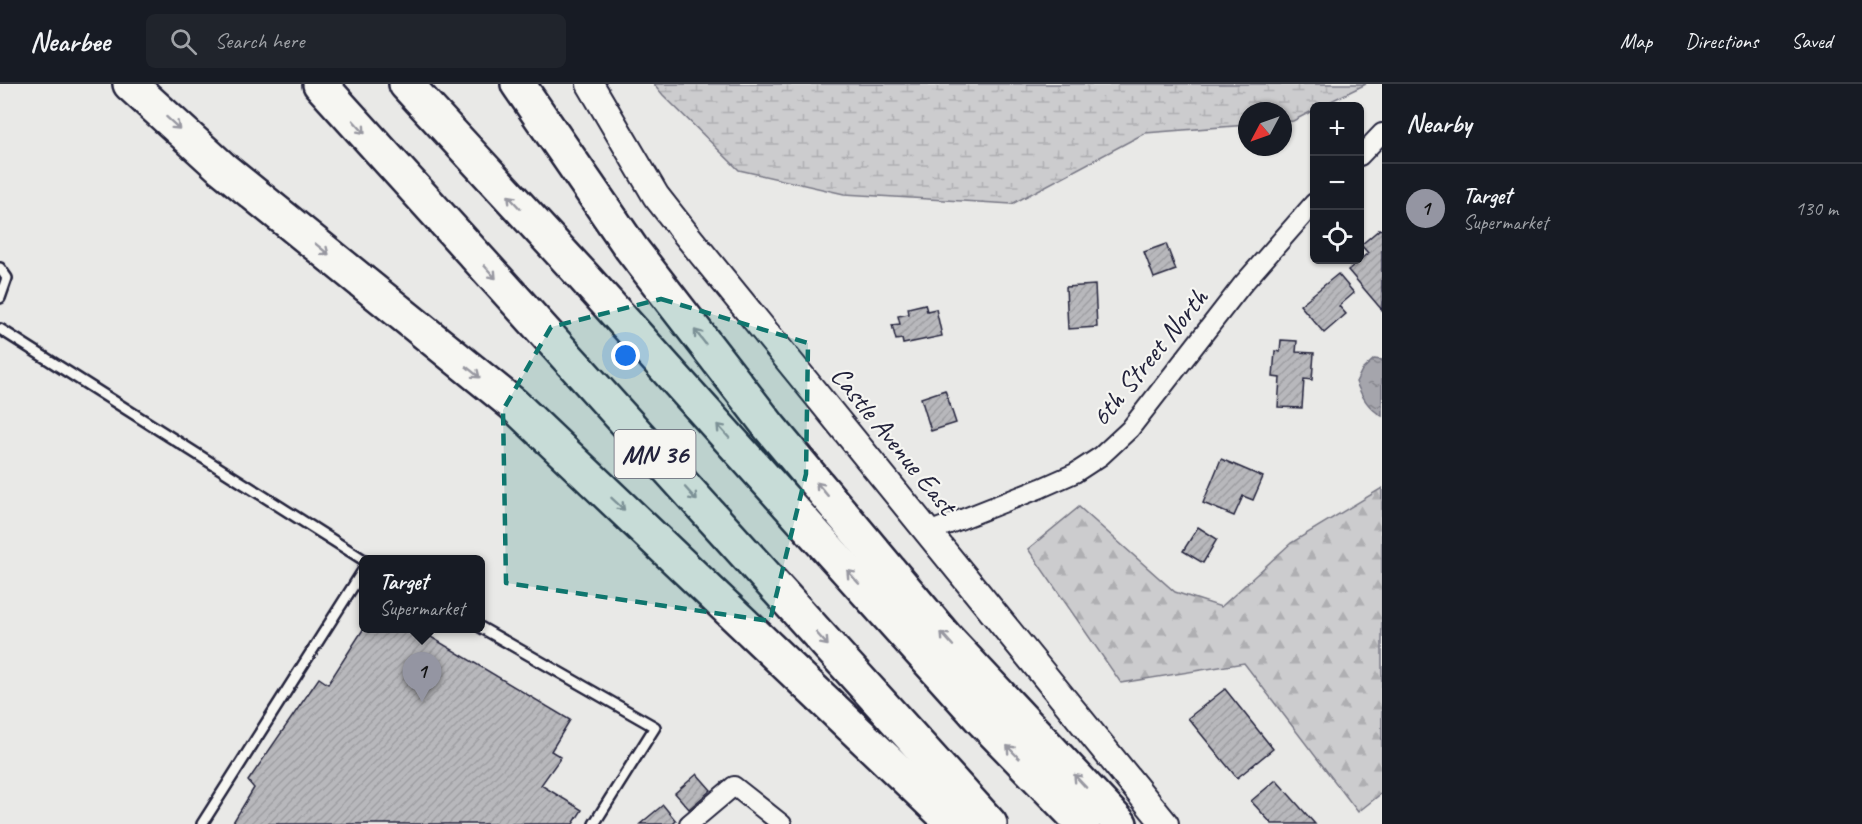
<!DOCTYPE html>
<html lang="en">
<head>
<meta charset="utf-8">
<style>
	:root { --surface:#171b24; --page:#20242c; --text:#f1f3f6; --muted:#9ea1a6; --line:#363941; --accent:#9495a2 }
	body { margin:0; font-family:Caveat,sans-serif; background:var(--page); color:var(--text) }
	.controls { position:absolute; right:18px; top:18px; display:grid; overflow:hidden; border-radius:9px; box-shadow:0 2px 4px #0004 }
	.controls button { width:54px; height:54px; display:grid; place-items:center; padding:0; border:0; border-bottom:2px solid var(--line); background:var(--surface); color:var(--text); font:30px sans-serif }
	.compass { position:absolute; left:1238px; top:18px; width:54px; height:54px; border-radius:50%; background:var(--surface); box-shadow:0 2px 4px #0004; rotate:229deg }
	.you { position:absolute; left:626px; top:272px; width:21px; height:21px; margin:-15px; border:4px solid #fff; border-radius:50%; background:#1a73e8; box-shadow:0 0 0 9px #1a73e833 }
	.badge { display:grid; place-items:center; width:39px; height:39px; border-radius:50%; background:var(--accent); color:#111; font-size:20px; font-weight:700 }
	.pin { position:absolute; translate:-50% -50px; filter:drop-shadow(0 2px 3px #0008) }
	.pin::after { content:''; position:absolute; top:32px; width:21px; height:18px; background:inherit; clip-path:polygon(0 0,100% 0,50% 100%) }
	.popup { position:absolute; left:359px; top:471px; width:126px; height:78px; box-sizing:border-box; display:grid; place-content:center; border-radius:9px; background:var(--surface); filter:drop-shadow(0 2px 4px #0005); font-size:20px; white-space:nowrap; color:var(--muted) }
	.popup b { font-size:22px; color:var(--text) }
	.popup::after { content:''; position:absolute; left:50%; top:100%; margin-left:-12px; border:12px solid transparent; border-top-color:var(--surface) }
	.list { margin:0; padding:0; list-style:none }
	h2 { display:flex; justify-content:space-between; align-items:center; height:78px; margin:0; padding:0 24px; font-size:26px }
	h2 small { font-size:20px; font-weight:400; color:var(--muted) }
	.list li { display:grid; grid-template-columns:39px 1fr auto; gap:18px; align-items:center; box-sizing:border-box; height:90px; padding:0 24px; border-top:2px solid var(--line) }
	.list b { display:block; font-size:22px; white-space:nowrap }
	.list p { margin:0; font-size:20px; white-space:nowrap; color:var(--muted) }
	.list em { font-size:20px; font-style:normal; color:var(--muted) }
	.icon { flex:none; width:33px; height:33px; fill:none; stroke:currentColor; stroke-width:2; stroke-linecap:round; stroke-linejoin:round }
	.map { position:relative; flex:none; width:1382px; height:740px; overflow:hidden }
	header { display:flex; align-items:center; gap:36px; box-sizing:border-box; height:84px; padding:0 30px; background:var(--surface); border-bottom:2px solid var(--line) }
	header strong { font-size:28px }
	nav { display:flex; gap:33px; margin-inline-start:auto; font-size:21px }
	.search { width:420px; height:54px; background:var(--page); display:flex; align-items:center; gap:15px; box-sizing:border-box; padding:0 21px; border-radius:9px; color:var(--muted); font-size:22px }
	main { display:flex }
	aside { flex:1; background:var(--surface) }
	.map>svg:first-child { display:block }
</style>
</head>
<body>
<header>
<strong>Nearbee</strong>
<div class="search"><svg class="icon" aria-label="search" viewBox="0 0 24 24"><circle cx="10" cy="10" r="6"/><path d="M15 15l6 6"/></svg>Search here</div>
<nav><a>Map</a><a>Directions</a><a>Saved</a></nav>
</header>
<main>
<div class="map">
<svg width="1382" height="740" viewBox="0 0 1382 740">
	<defs>
		<pattern id="forest-firs" width="22" height="20" patternUnits="userSpaceOnUse" patternTransform="scale(1.5)"><rect width="22" height="20" fill="#ccccce"/><path d="M5 1l3.5 6h-7zM16 11l3.5 6h-7z" fill="#afafb2"/></pattern>
		<pattern id="wetland-marsh" width="20" height="14" patternUnits="userSpaceOnUse" patternTransform="scale(1.5)"><rect width="20" height="14" fill="#ccccce"/><path d="M1 5h8M5 5V1M11 12h8M15 12V8" fill="none" stroke="#afafb2"/></pattern>
		<pattern id="water-ripples" width="26" height="14" patternUnits="userSpaceOnUse" patternTransform="scale(1.5)"><rect width="26" height="14" fill="#a5a5ac"/><path d="M2 4q2-2 4 0t4 0M15 11q2-2 4 0t4 0" fill="none" stroke="#86868d"/></pattern>
		<pattern id="building-hatch" width="6" height="6" patternUnits="userSpaceOnUse" patternTransform="scale(1.5)"><rect width="6" height="6" fill="#b8b8bc"/><path d="M-1 1l2-2M0 6l6-6M5 7l2-2" fill="none" stroke="#9e9ea2"/></pattern>
	</defs>
	<rect width="100%" height="100%" fill="#e9e9e7"/>
	<filter id="ink" filterUnits="userSpaceOnUse"><feTurbulence type="fractalNoise" baseFrequency=".0167" numOctaves="2"/><feDisplacementMap in="SourceGraphic" scale="12" xChannelSelector="R" yChannelSelector="G"/><feConvolveMatrix kernelMatrix="1 2 1 2 8 2 1 2 1" color-interpolation-filters="sRGB"/></filter>
	<g filter="url(#ink)">
		<!-- forest -->
		<polygon fill="url(#forest-firs)" stroke="#777784" stroke-width="1.5" points="1382,404 1382,709 1358,728 1244,579 1121,599 1028,465 1079,423 1175,508 1221,523 1291,459"/>
		<!-- wetland -->
		<polygon fill="url(#wetland-marsh)" stroke="#777784" stroke-width="1.5" points="654,0 1366,0 1321,22 1314,22 1314,26 1293,37 1283,38 1283,27 1247,27 1247,41 1145,49 1012,120 844,110 739,86 663,11"/>
		<!-- water -->
		<path fill="url(#water-ripples)" stroke="#71717f" stroke-width="1.5" d="M1374 275 1382 276V332C1368 324 1362 313 1356 298L1362 286Z"/>
		<!-- building -->
		<g fill="url(#building-hatch)" stroke="#22223b" stroke-width="1.5">
			<polygon points="1380,145 1382,146 1382,226 1348,186 1368,169 1361,161"/>
			<polygon points="1166,160 1176,186 1154,194 1144,168"/>
			<polygon points="1338,190 1354,209 1339,222 1346,230 1324,249 1300,221"/>
			<polygon points="1095,201 1097,243 1068,245 1066,203"/>
			<polygon points="925,220 927,227 936,225 942,252 903,260 902,255 896,256 892,241 900,240 898,232 909,230 908,224"/>
			<polygon points="1281,256 1297,257 1296,268 1314,269 1312,296 1304,295 1302,324 1278,323 1280,294 1273,293 1275,267 1280,268"/>
			<polygon points="945,306 956,339 931,347 921,314"/>
			<polygon points="1221,375 1263,393 1253,416 1243,412 1234,432 1203,419"/>
			<polygon points="1198,443 1217,455 1203,479 1183,467"/>
			<polygon points="364,544 416,544 570,636 551,667 561,673 541,701 582,726 573,740 232,740 254,704 248,697 319,594 328,600"/>
			<polygon points="1225,605 1273,665 1237,694 1188,634"/>
			<polygon points="697,690 711,706 689,725 675,709"/>
			<polygon points="1276,696 1315,740 1272,740 1251,717"/>
			<polygon points="663,721 676,737 673,740 640,740"/>
		</g>
		<g fill="none" stroke-linecap="round" stroke-linejoin="round">
			<!-- lane casing -->
			<g stroke="#22223b" stroke-width="14">
				<g id="lane">
					<polyline points="0,184 7,194 0,214"/>
					<polyline points="0,245 364,476"/>
					<polyline points="480,543 655,643 594,740"/>
					<polyline points="202,740 364,485"/>
				</g>
			</g>
			<!-- street casing -->
			<g stroke="#22223b" stroke-width="22">
				<g id="street">
					<polyline points="1360,72 1382,49"/>
					<polyline points="929,448 1041,404 1075,389 1101,372 1130,345 1242,201 1314,119"/>
					<polyline points="689,740 734,702 782,740"/>
				</g>
			</g>
			<!-- secondary casing -->
			<g stroke="#22223b" stroke-width="30">
				<polyline id="secondary" points="590,0 656,112 685,149 1165,740"/>
			</g>
			<!-- highway casing -->
			<g stroke="#22223b" stroke-width="38">
				<g id="highway">
					<polyline points="130,0 222,84 513,320 954,740"/>
					<polyline points="320,0 990,740"/>
					<polyline points="406,0 582,191 981,635 1083,740"/>
					<polyline points="518,0 631,164 771,345 946,554 1120,740"/>
				</g>
			</g>
			<!-- lane -->
			<use href="#lane" stroke="#f6f6f2" stroke-width="9"/>
			<!-- street -->
			<use href="#street" stroke="#f6f6f2" stroke-width="18"/>
			<!-- secondary -->
			<use href="#secondary" stroke="#f6f6f2" stroke-width="26"/>
			<!-- highway -->
			<use href="#highway" stroke="#f6f6f2" stroke-width="33"/>
		</g>
		<!-- one-way arrows -->
		<defs><path id="oneway-shaft" d="M-6 0H5M1.5-3L5.5 0L1.5 3" fill="none" stroke-width="1.6" stroke-linecap="round" stroke-linejoin="round" transform="scale(1.5)"/></defs>
		<g stroke="#9797a0">
			<use href="#oneway-shaft" transform="translate(173 39) rotate(42)"/>
			<use href="#oneway-shaft" transform="translate(359 43) rotate(48)"/>
			<use href="#oneway-shaft" transform="translate(514 118) rotate(-133)"/>
			<use href="#oneway-shaft" transform="translate(322 165) rotate(39)"/>
			<use href="#oneway-shaft" transform="translate(490 188) rotate(48)"/>
			<use href="#oneway-shaft" transform="translate(700 253) rotate(-128)"/>
			<use href="#oneway-shaft" transform="translate(473 288) rotate(39)"/>
			<use href="#oneway-shaft" transform="translate(723 347) rotate(-132)"/>
			<use href="#oneway-shaft" transform="translate(822 405) rotate(-130)"/>
			<use href="#oneway-shaft" transform="translate(691 410) rotate(48)"/>
			<use href="#oneway-shaft" transform="translate(618 420) rotate(43)"/>
			<use href="#oneway-shaft" transform="translate(853 493) rotate(-132)"/>
			<use href="#oneway-shaft" transform="translate(822 555) rotate(48)"/>
			<use href="#oneway-shaft" transform="translate(947 555) rotate(-132)"/>
			<use href="#oneway-shaft" transform="translate(1013 668) rotate(-134)"/>
			<use href="#oneway-shaft" transform="translate(1080 697) rotate(-133)"/>
		</g>
	</g>
	<!-- marked area -->
	<path fill="#0f766e" fill-opacity="0.2" stroke="#0f766e" stroke-width="4.5" stroke-dasharray="12 8" stroke-linejoin="round" d="M661 215 808 259 806 390 770 537 506 499 503 326 551 243Z"/>
	<g text-anchor="middle" dominant-baseline="central" stroke-width="4.5" stroke-linejoin="round" paint-order="stroke">
		<!-- shield labels -->
		<rect fill="#f6f6f2" stroke="#626272" stroke-width="1.5" x="614.5" y="346" width="81" height="48" rx="4.5"/>
		<g font-size="27" font-weight="bold" fill="#22223b">
			<text x="655" y="370">MN 36</text>
		</g>
		<!-- street labels -->
		<g font-size="28" fill="#22223b" stroke="#f6f6f2">
			<text transform="translate(1149 273) rotate(-51)">6th Street North</text>
			<text transform="translate(894 356) rotate(51)">Castle Avenue East</text>
		</g>
	</g>
</svg>
<div class="controls">
<button>+</button>
<button>−</button>
<button><svg class="icon" aria-label="locate" viewBox="0 0 24 24"><circle cx="12" cy="12" r="6"/><path d="M12 2v4M12 18v4M2 12h4M18 12h4"/></svg></button>
</div>
<svg class="compass" viewBox="-18 -18 36 36"><path d="M0-13l5 13h-10z" fill="#e53935"/><path d="M0 13l5-13h-10z" fill="#9ea1a6"/></svg>
<div class="you"></div>
<div class="pin badge" style="left:422px;top:618px">1</div>
<div class="popup"><b>Target</b>Supermarket</div>
</div>
<aside>
<h2>Nearby<small></small></h2>
<ul class="list">
<li><span class="badge">1</span><div><b>Target</b><p>Supermarket</p></div><em>130 m</em></li>
</ul>
</aside>
</main>
</body>
</html>
